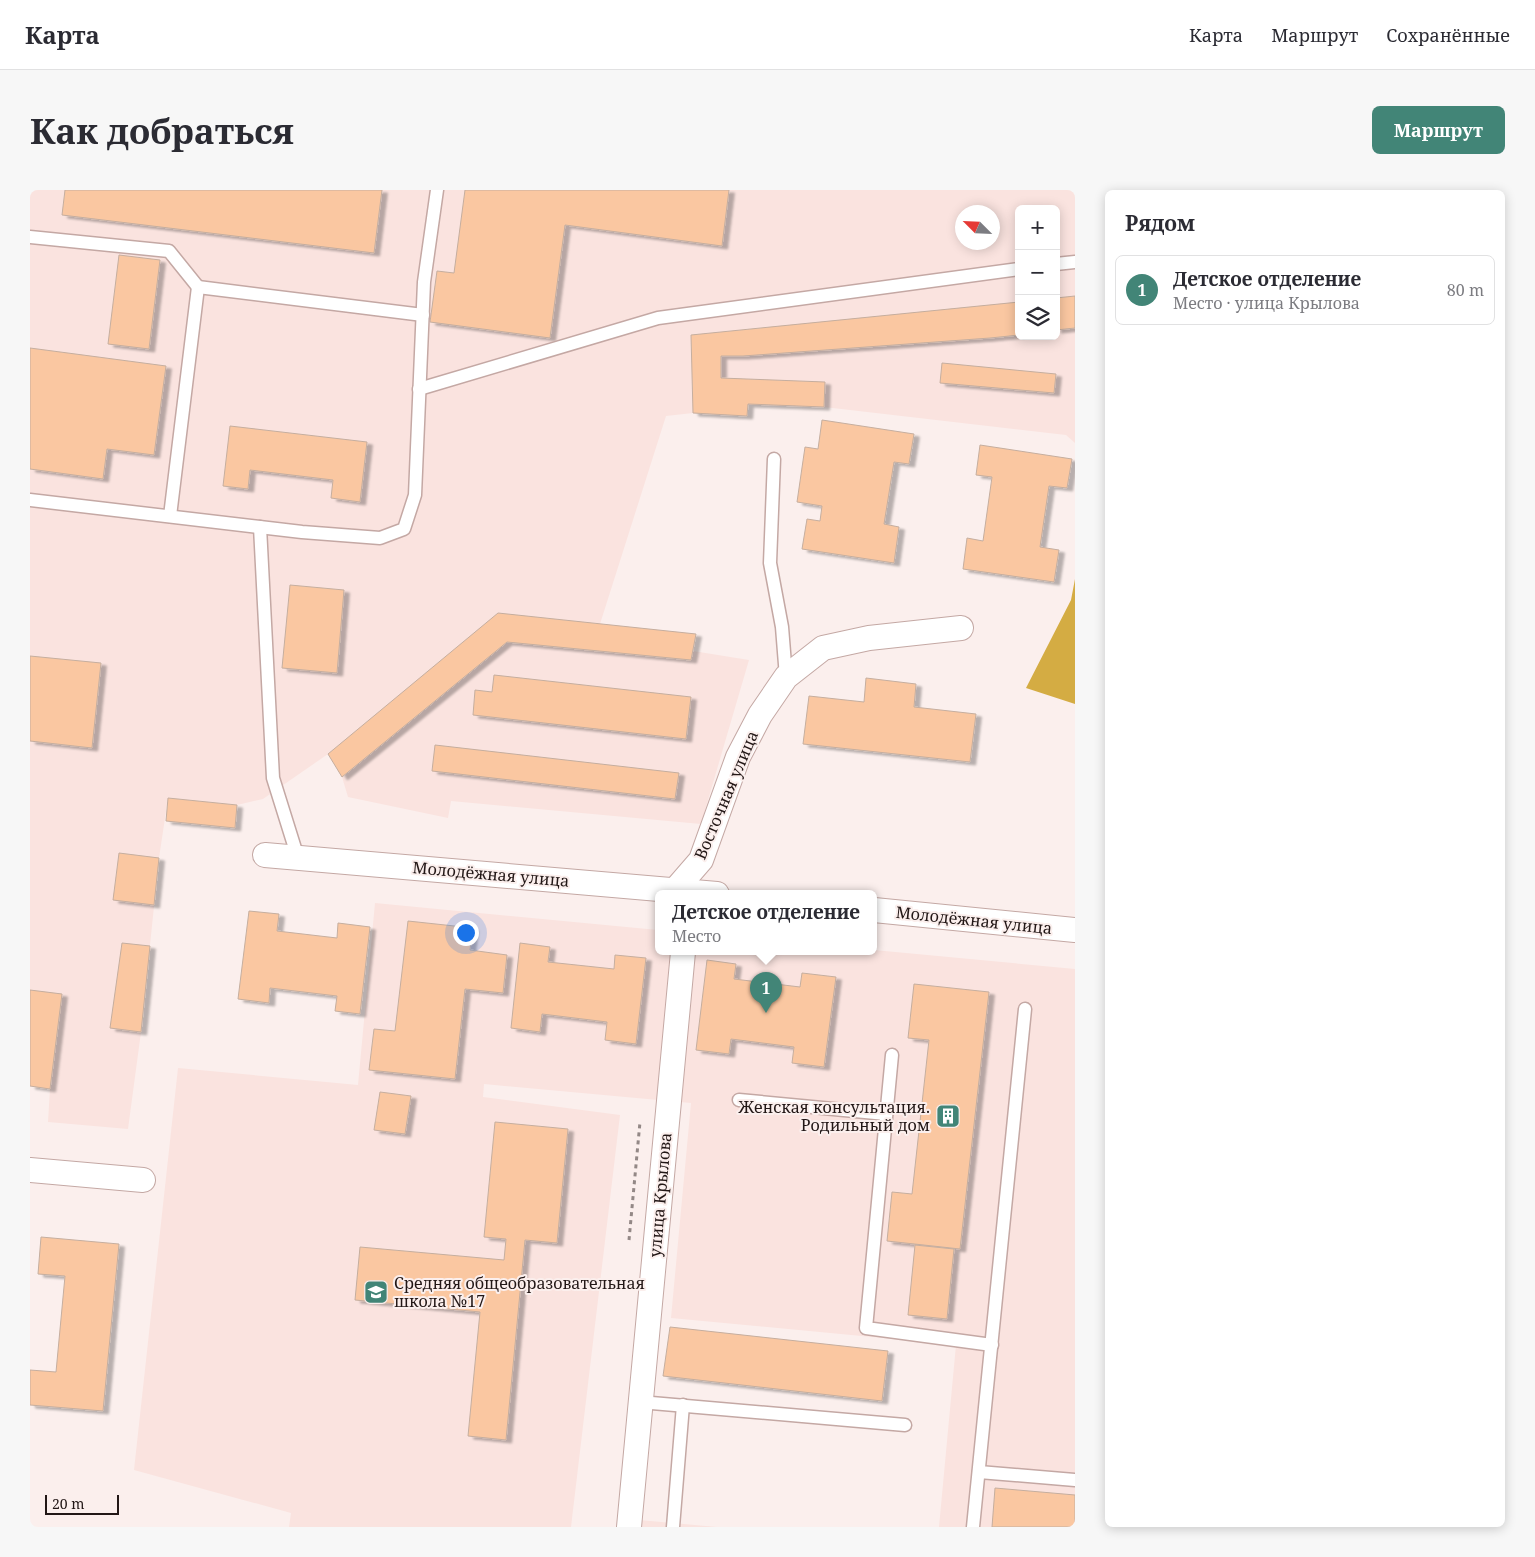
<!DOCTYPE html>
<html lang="ru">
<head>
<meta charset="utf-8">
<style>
	:root { --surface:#fff; --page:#f7f7f7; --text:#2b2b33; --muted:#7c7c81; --line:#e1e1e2; --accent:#428577 }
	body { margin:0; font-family:"Noto Serif",serif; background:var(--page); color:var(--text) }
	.controls { position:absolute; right:15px; top:15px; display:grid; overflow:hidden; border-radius:8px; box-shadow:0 2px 12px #0003 }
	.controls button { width:45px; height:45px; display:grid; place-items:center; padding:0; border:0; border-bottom:1px solid var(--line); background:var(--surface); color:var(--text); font:25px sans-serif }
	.compass { position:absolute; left:925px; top:15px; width:45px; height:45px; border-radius:50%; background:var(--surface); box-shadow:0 2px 12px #0003; rotate:294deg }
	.scale { position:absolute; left:15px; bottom:12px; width:74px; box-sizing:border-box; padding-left:5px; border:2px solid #221716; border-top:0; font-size:14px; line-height:18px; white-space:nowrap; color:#221716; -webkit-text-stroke:4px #fbefed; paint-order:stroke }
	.you { position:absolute; left:435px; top:742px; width:18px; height:18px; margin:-12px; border:4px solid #fff; border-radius:50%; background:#1a73e8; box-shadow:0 0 0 8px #1a73e833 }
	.badge { display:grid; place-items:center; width:32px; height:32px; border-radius:50%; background:var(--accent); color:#fff; font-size:16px; font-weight:700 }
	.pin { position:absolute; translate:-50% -41px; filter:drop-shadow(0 1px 2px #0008) }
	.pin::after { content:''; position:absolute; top:26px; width:18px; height:15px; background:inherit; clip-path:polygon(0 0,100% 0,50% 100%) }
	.popup { position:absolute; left:625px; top:700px; width:222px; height:65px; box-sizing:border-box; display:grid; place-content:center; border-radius:8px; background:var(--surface); filter:drop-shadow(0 1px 4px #0005); font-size:16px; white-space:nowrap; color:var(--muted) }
	.popup b { font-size:19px; color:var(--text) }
	.popup::after { content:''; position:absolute; left:50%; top:100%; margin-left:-10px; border:10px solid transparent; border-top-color:var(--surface) }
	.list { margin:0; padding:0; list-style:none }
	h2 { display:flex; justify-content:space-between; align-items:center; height:65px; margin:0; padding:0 20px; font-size:21px }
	h2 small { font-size:16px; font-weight:400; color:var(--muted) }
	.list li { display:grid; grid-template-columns:32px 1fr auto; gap:15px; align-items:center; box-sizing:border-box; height:70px; margin:0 10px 10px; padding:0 10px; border:1px solid var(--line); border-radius:8px }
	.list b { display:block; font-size:19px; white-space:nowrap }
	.list p { margin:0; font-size:16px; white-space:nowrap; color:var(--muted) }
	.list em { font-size:16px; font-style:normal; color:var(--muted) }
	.icon { flex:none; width:28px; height:28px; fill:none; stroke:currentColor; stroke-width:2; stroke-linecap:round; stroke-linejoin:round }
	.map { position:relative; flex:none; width:1045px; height:1337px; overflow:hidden; border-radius:8px }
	header { display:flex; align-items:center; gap:30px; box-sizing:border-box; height:70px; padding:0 25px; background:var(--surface); border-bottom:1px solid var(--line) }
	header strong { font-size:24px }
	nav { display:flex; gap:28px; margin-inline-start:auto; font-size:18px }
	.intro { display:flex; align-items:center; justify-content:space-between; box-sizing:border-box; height:120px; padding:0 30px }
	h1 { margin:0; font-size:35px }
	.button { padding:12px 22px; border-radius:8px; background:var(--accent); color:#fff; font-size:18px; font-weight:700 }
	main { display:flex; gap:30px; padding:0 30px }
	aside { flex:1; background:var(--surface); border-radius:8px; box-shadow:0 2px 12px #0003 }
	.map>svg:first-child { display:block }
</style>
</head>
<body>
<header>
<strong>Карта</strong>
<nav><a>Карта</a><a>Маршрут</a><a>Сохранённые</a></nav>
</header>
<div class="intro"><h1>Как добраться</h1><a class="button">Маршрут</a></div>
<main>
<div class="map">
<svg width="1045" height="1337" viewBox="0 0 1045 1337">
	<defs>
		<filter id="shadow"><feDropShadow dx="5.5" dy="3" stdDeviation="1" flood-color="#0004"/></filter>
	</defs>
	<rect width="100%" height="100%" fill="#fbefed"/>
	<!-- built -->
	<g fill="#fae3df" fill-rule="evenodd">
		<path d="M0 0H1045V253L1036 245 794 217 718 215 717 226 663 223 636 226 570 434 663 461 719 470 671 634 421 611 418 628 318 607 312 587 298 564 233 609 207 615 138 608 129 668 111 842 98 939 18 932 20 899 0 896ZM989 19H1026V146H989ZM932 22H962V52H932Z"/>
		<polygon points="345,713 628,740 628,762 844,762 844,760 1045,779 1045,1337 909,1337 926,1155 641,1128 661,913 454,894 453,907 590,925 541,1337 259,1337 261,1323 104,1280 148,878 328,895"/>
		<polygon points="609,1330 687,1337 609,1337"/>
	</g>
	<!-- forest -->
	<polygon fill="#d4ac43" points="1045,389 1045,514 996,498 1041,410"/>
	<!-- building -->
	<g fill="#fac7a1" stroke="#c5ae9f" filter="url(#shadow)">
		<polygon points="35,0 352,0 344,63 32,25"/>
		<polygon points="435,0 699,0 692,56 535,35 520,148 400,132 407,81 424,83"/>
		<polygon points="89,65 130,70 119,159 78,154"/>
		<polygon points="1045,106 1045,138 1026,140 1026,108"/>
		<polygon points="989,112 989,145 960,148 713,166 691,166 691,188 795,192 794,217 718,214 717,226 663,223 661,145"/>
		<polygon points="0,158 136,176 124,265 77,259 73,289 0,279"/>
		<polygon points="912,173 1026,184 1024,203 910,193"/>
		<polygon points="792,230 884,244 879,274 864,272 854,334 869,337 864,373 772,359 777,329 790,331 792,316 767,312 775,257 788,259"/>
		<polygon points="200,236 337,252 330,312 301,308 303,290 220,280 218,299 193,296"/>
		<polygon points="950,255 1042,269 1037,298 1019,296 1010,357 1029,360 1024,392 933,379 937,348 953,351 962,287 946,285"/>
		<polygon points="260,395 314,400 307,483 252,478"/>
		<polygon points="468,423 666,444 661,470 477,452 312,587 298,564"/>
		<polygon points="0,466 71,473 62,558 0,551"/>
		<polygon points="464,485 661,507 656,549 443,525 445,500 462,502"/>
		<polygon points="836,488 886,494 884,517 946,524 940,572 773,554 779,506 834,512"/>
		<polygon points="405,555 649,583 645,609 402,581"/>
		<polygon points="138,608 207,615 205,638 136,631"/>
		<polygon points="89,663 129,668 124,715 83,710"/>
		<polygon points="219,721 249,724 247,741 307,748 308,733 340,737 330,824 305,821 307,806 240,798 239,813 208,809"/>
		<polygon points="378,731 443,738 440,760 477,765 473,803 435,799 425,889 339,880 344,839 365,841"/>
		<polygon points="92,753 120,756 111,842 80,838"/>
		<polygon points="490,753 520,757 518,772 584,779 585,765 616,768 606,854 575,850 577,832 512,824 510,842 481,838"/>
		<polygon points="677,770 706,774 704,789 770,797 772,783 806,787 794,877 762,873 764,857 701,849 699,864 666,860"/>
		<polygon points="884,794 959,802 930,1059 857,1051 862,1002 882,1004 899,850 878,848"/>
		<polygon points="0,800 32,804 20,899 0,896"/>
		<polygon points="350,902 381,906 375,944 344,940"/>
		<polygon points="465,932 538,939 527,1053 495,1050 476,1250 438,1246 450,1122 325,1110 330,1057 474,1070 476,1049 454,1047"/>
		<polygon points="11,1047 89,1054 73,1221 0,1215 0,1180 26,1182 35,1086 8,1084"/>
		<polygon points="885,1055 924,1059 917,1129 878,1125"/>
		<polygon points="640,1137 858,1161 852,1211 633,1186"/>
		<polygon points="965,1298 1045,1305 1045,1337 962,1337"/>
	</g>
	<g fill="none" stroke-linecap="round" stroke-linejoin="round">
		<!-- service casing -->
		<g stroke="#c4a8a4" stroke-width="15">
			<g id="service">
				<polyline points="0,47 139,61 168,97"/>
				<polyline points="1026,74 1045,72"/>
				<polyline points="389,199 628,128 989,79"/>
				<polyline points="744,269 740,373 752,437 756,487"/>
				<polyline points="0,310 272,342 350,348 374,339 385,305 394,92 407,0"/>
				<polyline points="140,326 168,97 393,125"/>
				<polyline points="230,337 243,588 268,668"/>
				<polyline points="862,865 836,1138 962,1155"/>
				<polyline points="709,910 856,924"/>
				<polyline points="610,1212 875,1235"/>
				<polyline points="949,1282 1045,1290"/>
				<polyline points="643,1337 653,1215"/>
				<polyline points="943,1337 995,819"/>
			</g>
		</g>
		<!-- minor casing -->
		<g stroke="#c4a8a4" stroke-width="26">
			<g id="minor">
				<polyline points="235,665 687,704"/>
				<polyline points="647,704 645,700 671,670 708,567 730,525 756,487 793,458 839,448 931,438"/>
				<polyline points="844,720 1045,740"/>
				<polyline points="0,980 113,990"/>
				<polyline points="599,1337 653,762"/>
			</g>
		</g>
		<!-- path -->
		<polyline stroke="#938886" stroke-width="3" stroke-dasharray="4 4" stroke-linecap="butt" points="599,1050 610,932"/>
		<!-- service -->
		<use href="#service" stroke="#fff" stroke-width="12"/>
		<!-- minor -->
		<use href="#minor" stroke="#fff" stroke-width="24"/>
	</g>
	<!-- icons -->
	<defs>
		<g id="building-square" transform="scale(1.25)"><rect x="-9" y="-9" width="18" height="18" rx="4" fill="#428577" stroke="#fbefed"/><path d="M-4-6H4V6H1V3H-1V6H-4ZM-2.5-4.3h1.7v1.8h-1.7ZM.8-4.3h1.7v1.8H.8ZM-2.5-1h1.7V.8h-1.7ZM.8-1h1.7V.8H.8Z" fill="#fff"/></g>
		<g id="school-square" transform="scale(1.25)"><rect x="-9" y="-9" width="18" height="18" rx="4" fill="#428577" stroke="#fbefed"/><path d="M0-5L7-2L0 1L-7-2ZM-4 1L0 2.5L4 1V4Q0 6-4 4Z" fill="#fff"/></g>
	</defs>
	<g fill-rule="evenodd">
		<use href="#building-square" x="918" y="926"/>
		<use href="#school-square" x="346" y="1102"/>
	</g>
	<g text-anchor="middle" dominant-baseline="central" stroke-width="4" stroke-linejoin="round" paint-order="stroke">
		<!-- street labels -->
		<g font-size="16" fill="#221716" stroke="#fbefed">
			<text transform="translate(696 605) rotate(-67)">Восточная улица</text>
			<text transform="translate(461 684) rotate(5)">Молодёжная улица</text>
			<text transform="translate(944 730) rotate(6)">Молодёжная улица</text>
			<text transform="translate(630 1005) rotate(-85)">улица Крылова</text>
		</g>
		<!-- poi labels -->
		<g font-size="16" fill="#221716" stroke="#fbefed" text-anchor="end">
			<text x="900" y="917">Женская консультация.<tspan x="900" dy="18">Родильный дом</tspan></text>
			<text x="364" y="1093" text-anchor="start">Средняя общеобразовательная<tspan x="364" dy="18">школа №17</tspan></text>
		</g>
	</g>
</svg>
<div class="controls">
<button>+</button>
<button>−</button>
<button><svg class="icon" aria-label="layers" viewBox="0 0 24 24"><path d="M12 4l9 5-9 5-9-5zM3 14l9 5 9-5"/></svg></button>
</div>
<svg class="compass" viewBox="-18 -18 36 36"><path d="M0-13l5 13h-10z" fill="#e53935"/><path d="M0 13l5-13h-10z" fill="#7c7c81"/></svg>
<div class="scale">20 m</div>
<div class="you"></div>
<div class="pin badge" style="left:736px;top:823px">1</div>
<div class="popup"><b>Детское отделение</b>Место</div>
</div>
<aside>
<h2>Рядом<small></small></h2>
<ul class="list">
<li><span class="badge">1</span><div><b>Детское отделение</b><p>Место · улица Крылова</p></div><em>80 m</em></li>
</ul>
</aside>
</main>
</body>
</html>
